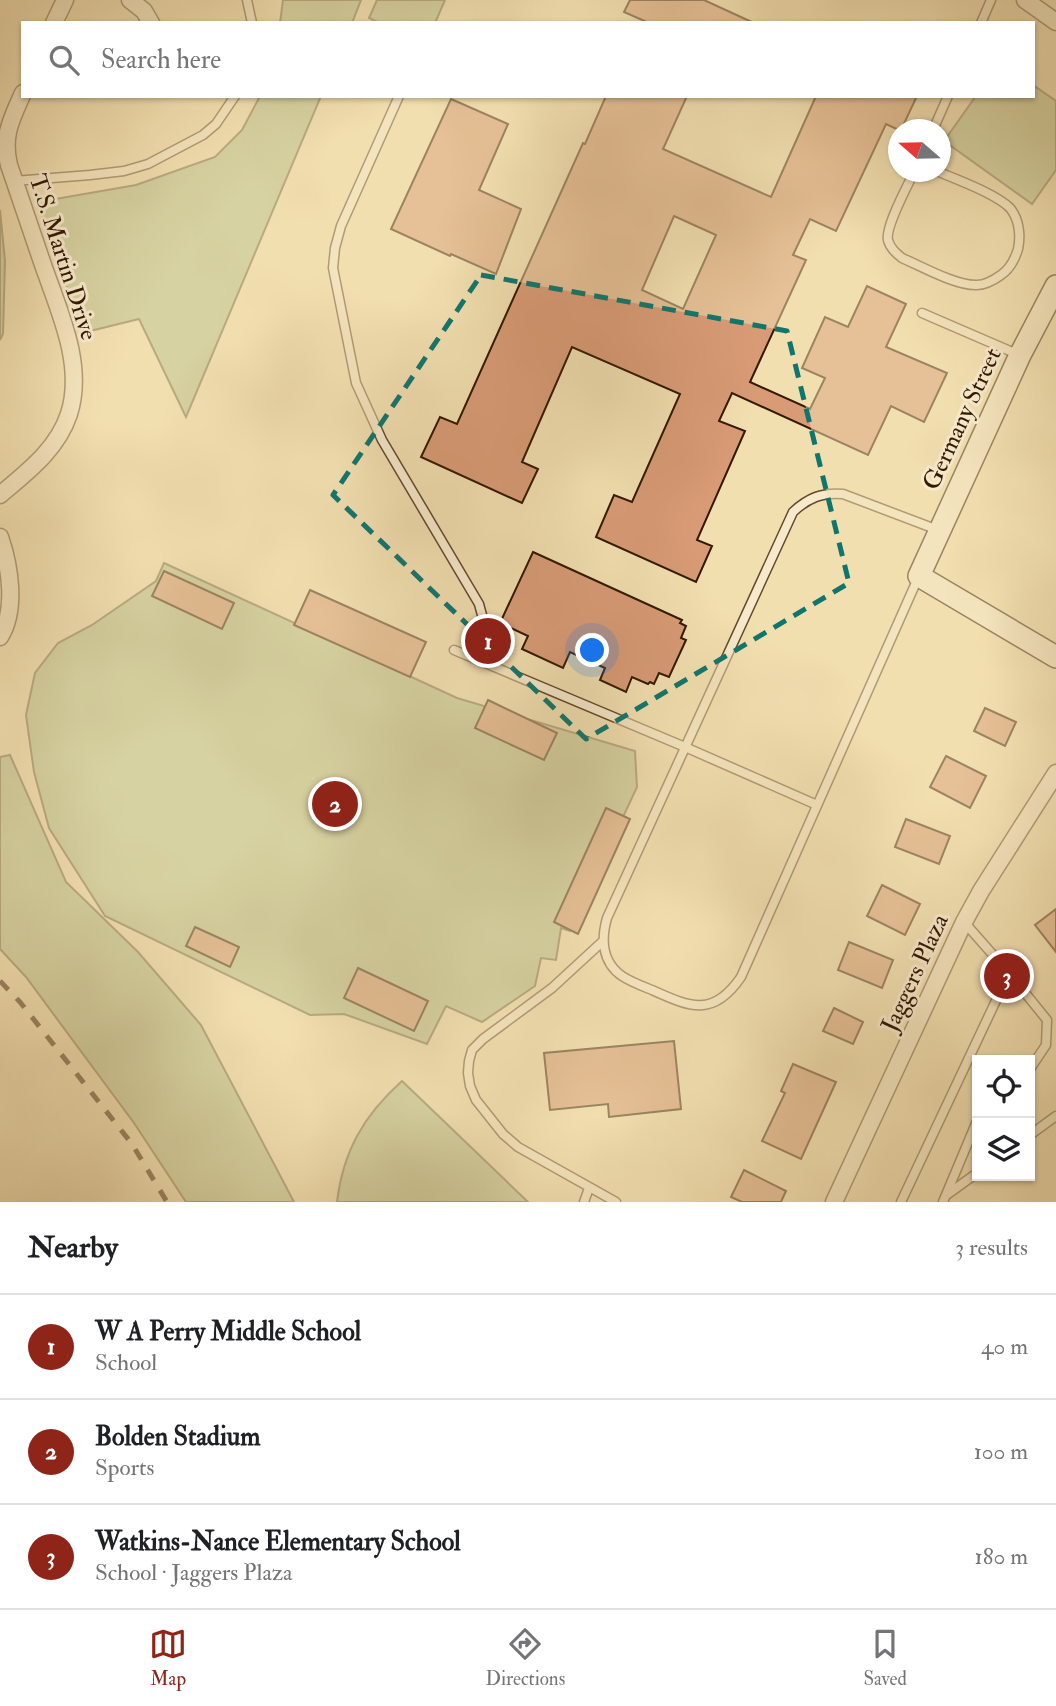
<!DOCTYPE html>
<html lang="en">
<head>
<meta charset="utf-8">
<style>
	:root { --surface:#fff; --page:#f6f6f6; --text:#202124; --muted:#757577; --line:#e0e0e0; --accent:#8f2418 }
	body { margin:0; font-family:"IM FELL Double Pica",serif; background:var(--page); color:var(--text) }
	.controls { position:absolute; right:21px; bottom:21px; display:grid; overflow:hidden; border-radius:0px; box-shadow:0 2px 5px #0004 }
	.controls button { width:63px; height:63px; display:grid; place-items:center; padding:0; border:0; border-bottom:2px solid var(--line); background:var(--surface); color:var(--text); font:35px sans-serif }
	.compass { position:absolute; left:888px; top:119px; width:63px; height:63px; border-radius:50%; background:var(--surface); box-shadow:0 2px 5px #0004; rotate:290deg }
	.you { position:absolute; left:593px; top:651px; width:24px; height:24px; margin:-18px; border:5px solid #fff; border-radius:50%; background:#1a73e8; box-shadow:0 0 0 10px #1a73e833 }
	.badge { display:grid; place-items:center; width:46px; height:46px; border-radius:50%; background:var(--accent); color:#fff; font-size:23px; font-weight:700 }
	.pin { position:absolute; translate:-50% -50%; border:4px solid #fff; box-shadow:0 2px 7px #0006 }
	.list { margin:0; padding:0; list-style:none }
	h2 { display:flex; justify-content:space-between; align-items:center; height:91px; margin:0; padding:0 28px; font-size:30px }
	h2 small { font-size:23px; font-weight:400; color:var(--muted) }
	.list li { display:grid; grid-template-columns:46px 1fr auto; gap:21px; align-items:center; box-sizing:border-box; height:105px; padding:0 28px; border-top:2px solid var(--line) }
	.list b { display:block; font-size:26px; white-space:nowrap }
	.list p { margin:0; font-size:23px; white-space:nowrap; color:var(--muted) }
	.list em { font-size:23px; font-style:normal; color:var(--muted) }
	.icon { flex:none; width:38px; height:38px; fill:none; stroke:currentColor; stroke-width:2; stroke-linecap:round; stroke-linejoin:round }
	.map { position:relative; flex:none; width:1056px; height:1202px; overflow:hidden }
	.search { position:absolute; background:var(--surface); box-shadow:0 2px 5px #0004; left:21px; right:21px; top:21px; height:77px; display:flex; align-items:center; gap:18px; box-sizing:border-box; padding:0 24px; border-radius:0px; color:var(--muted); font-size:26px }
	.sheet { height:406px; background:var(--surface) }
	nav { display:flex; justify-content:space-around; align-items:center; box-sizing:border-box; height:98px; border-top:2px solid var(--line); background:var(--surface); font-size:19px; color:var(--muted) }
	nav a { display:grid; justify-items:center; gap:4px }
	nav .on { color:var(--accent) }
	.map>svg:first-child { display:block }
</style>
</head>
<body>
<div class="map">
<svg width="1056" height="1202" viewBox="0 0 1056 1202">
	<rect width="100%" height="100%" fill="#f2dfb0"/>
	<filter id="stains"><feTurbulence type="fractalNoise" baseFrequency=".00286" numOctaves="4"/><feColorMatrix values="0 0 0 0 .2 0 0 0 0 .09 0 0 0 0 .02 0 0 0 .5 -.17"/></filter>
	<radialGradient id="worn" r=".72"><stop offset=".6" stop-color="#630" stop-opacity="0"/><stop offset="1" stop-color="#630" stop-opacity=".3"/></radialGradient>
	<!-- green -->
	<g fill="#b6c38f" stroke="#746e48" stroke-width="2">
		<polygon points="283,0 361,0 352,23 280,23"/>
		<polygon points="377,0 445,0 435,23 379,23 369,18"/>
		<polygon points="1033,85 1056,101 1056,170 1032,204 944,141 976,96 1033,96"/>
		<polygon points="260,96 321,96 186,417 139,319 82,333 38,202 136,185 215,157 242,130"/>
		<polygon points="0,210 5,261 3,334 0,340"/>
		<polygon points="164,563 457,698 635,751 637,787 570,931 561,928 556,960 541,958 535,986 482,1022 446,1006 427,1044 344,1014 310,1015 105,916 49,828 34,772 26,715 35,673 58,643 92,625 156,581"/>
		<polygon points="10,755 66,882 138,952 201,1025 294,1202 186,1202 134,1123 26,977 0,949 0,757"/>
		<path d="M402 1081 528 1202H337C343 1151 364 1115 402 1081Z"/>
	</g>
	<!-- building -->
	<g fill="#d89b75" stroke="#321900" stroke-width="2" fill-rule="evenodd">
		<polygon points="630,0 704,0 754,23 649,23 624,12"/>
		<path d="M606 96H687L663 149 771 197 816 96H917L901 130H899L886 124 836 231 810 219 793 255 806 260 750 382 810 409 825 378 802 368 825 317 848 327 867 286 906 304 886 347 947 373 924 422 891 406 868 455 732 393 719 421 745 431 697 540 712 546 696 582 596 537 614 495 632 502 680 394 572 347 522 462 538 469 522 503 421 457 440 417 457 424 583 143 585 144ZM674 216 716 235 683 309 642 290Z"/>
		<polygon points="451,99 508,124 479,190 521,209 496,274 451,254 450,256 391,229"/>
		<polygon points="533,552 682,620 680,623 686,626 681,638 686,640 669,677 659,673 654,684 650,682 648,684 632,677 626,692 600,680 605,668 570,652 563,668 522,649 528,636 500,623"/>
		<polygon points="164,571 234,603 222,629 152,596"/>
		<polygon points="310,590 426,642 410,677 294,625"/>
		<polygon points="488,700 557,733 544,760 475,728"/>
		<polygon points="985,708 1016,722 1005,746 974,731"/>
		<polygon points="946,756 986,776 970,808 930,787"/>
		<polygon points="606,808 630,819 578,934 554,922"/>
		<polygon points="906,819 950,836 939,864 895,847"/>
		<polygon points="882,885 920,904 905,935 867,916"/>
		<polygon points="1056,909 1056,952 1035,925"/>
		<polygon points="195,927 239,947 230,967 186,946"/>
		<polygon points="849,942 893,960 882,988 838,970"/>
		<polygon points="358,968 428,1001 414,1031 344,998"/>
		<polygon points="834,1008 863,1022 853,1044 823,1031"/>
		<polygon points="674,1041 681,1109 609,1117 608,1104 550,1110 544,1053"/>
		<polygon points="793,1064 836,1082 801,1159 762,1141 785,1093 781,1091"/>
		<polygon points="744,1170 786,1191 781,1202 742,1202 731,1197"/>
	</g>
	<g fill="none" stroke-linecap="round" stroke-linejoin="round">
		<!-- lane casing -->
		<g stroke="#624a2c" stroke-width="11">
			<g id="lane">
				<polyline points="247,0 252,23"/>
				<polyline points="981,23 991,0"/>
				<polyline points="399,96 341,226 335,248 333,268 356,383 382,440 479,604 485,626 484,662"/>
				<polyline points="933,130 948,96"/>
				<path d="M914 172C908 185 885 227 888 240 890 248 896 253 902 258 921 266 956 286 977 285 985 285 994 280 1001 275 1010 269 1015 259 1018 249 1021 235 1019 219 1010 208 996 194 958 180 939 172"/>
				<polyline points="14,181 90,175 124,171 148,164 203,135 216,124 235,96"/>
				<polyline points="922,313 1017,354"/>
				<path d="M918 578 741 977C713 1018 690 1007 652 990 642 986 631 982 622 976 602 962 601 939 607 918L793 512C808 498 822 492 843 494L938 530"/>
				<polyline points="454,650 685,747 817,805"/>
				<polyline points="964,922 1009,973 1047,1020 1046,1045 1030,1069"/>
				<polyline points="602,942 552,988 483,1039 472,1050 469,1061 468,1073 470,1086 476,1100 503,1134 518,1147 616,1202"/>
				<polyline points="1030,1135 1056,1116"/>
				<polyline points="948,1194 977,1173"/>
				<polyline points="584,1202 589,1188"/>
				<polyline points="901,1202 1009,973"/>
				<polyline points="943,1202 977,1121"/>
			</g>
		</g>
		<!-- street casing -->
		<g stroke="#624a2c" stroke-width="19">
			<g id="street">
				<polyline points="130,0 144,11 151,23"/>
				<polyline points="1025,0 1056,22"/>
				<polyline points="54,23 65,0"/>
				<path d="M0 495C27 472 57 450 69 414 85 364 58 309 42 262 31 230 20 198 9 165 2 136 11 120 23 93"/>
				<path d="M0 537C10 566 17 610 0 637"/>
				<polyline points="834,1202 964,922 981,891 1056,773"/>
			</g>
		</g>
		<!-- secondary casing -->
		<g stroke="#321900" stroke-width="24">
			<polyline id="secondary" points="1056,286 1020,355 919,576 1056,657"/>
		</g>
		<!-- lane -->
		<use href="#lane" stroke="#f7eacc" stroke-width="8"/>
		<!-- street -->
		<use href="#street" stroke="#f7eacc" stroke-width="16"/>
		<!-- secondary -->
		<use href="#secondary" stroke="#f7eacc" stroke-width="21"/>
		<!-- rail -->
		<polyline stroke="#321900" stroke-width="5" stroke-dasharray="12 12" stroke-linecap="butt" points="0,981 20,1002 132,1144 167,1202"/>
	</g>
	<!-- marked area -->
	<path d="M0 0H1056V1202H0ZM481 275 787 331 849 583 586 739 333 495Z" fill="#f2dfb0" fill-opacity=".55" fill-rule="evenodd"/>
	<path fill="none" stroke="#0f766e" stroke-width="5" stroke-dasharray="14 9" stroke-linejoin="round" d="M481 275 787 331 849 583 586 739 333 495Z"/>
	<g text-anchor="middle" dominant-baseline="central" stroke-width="6" stroke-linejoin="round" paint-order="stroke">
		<!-- street labels -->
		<g font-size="24" fill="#321900" stroke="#f7eacc">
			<text transform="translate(63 257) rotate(72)">T.S. Martin Drive</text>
			<text transform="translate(962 419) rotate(-65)">Germany Street</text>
			<text transform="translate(915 973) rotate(-65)">Jaggers Plaza</text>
		</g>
	</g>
	<rect width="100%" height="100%" filter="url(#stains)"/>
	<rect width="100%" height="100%" fill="url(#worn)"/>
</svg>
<div class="controls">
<button><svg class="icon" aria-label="locate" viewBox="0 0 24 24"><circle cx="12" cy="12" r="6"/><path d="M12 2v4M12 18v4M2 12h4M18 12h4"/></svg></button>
<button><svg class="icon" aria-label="layers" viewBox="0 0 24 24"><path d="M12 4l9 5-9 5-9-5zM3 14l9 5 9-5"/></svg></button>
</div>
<svg class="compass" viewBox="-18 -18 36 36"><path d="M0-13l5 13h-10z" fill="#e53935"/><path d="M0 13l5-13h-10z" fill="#757577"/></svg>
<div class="you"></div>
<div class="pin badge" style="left:488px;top:641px">1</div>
<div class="pin badge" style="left:335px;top:804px">2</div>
<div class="pin badge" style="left:1007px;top:976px">3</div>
<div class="search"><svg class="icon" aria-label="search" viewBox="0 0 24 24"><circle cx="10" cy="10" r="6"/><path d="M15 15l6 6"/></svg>Search here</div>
</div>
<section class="sheet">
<h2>Nearby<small>3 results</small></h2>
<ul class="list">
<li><span class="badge">1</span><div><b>W A Perry Middle School</b><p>School</p></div><em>40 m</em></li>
<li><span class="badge">2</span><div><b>Bolden Stadium</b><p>Sports</p></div><em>100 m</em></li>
<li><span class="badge">3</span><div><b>Watkins-Nance Elementary School</b><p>School · Jaggers Plaza</p></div><em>180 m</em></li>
</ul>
</section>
<nav>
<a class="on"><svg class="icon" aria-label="map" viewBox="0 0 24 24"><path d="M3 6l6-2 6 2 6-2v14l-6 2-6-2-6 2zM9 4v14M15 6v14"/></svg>Map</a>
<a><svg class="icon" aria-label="directions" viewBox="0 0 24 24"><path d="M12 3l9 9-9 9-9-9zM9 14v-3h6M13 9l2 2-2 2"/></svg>Directions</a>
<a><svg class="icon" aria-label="saved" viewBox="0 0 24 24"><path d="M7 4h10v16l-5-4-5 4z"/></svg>Saved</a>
</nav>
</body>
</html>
